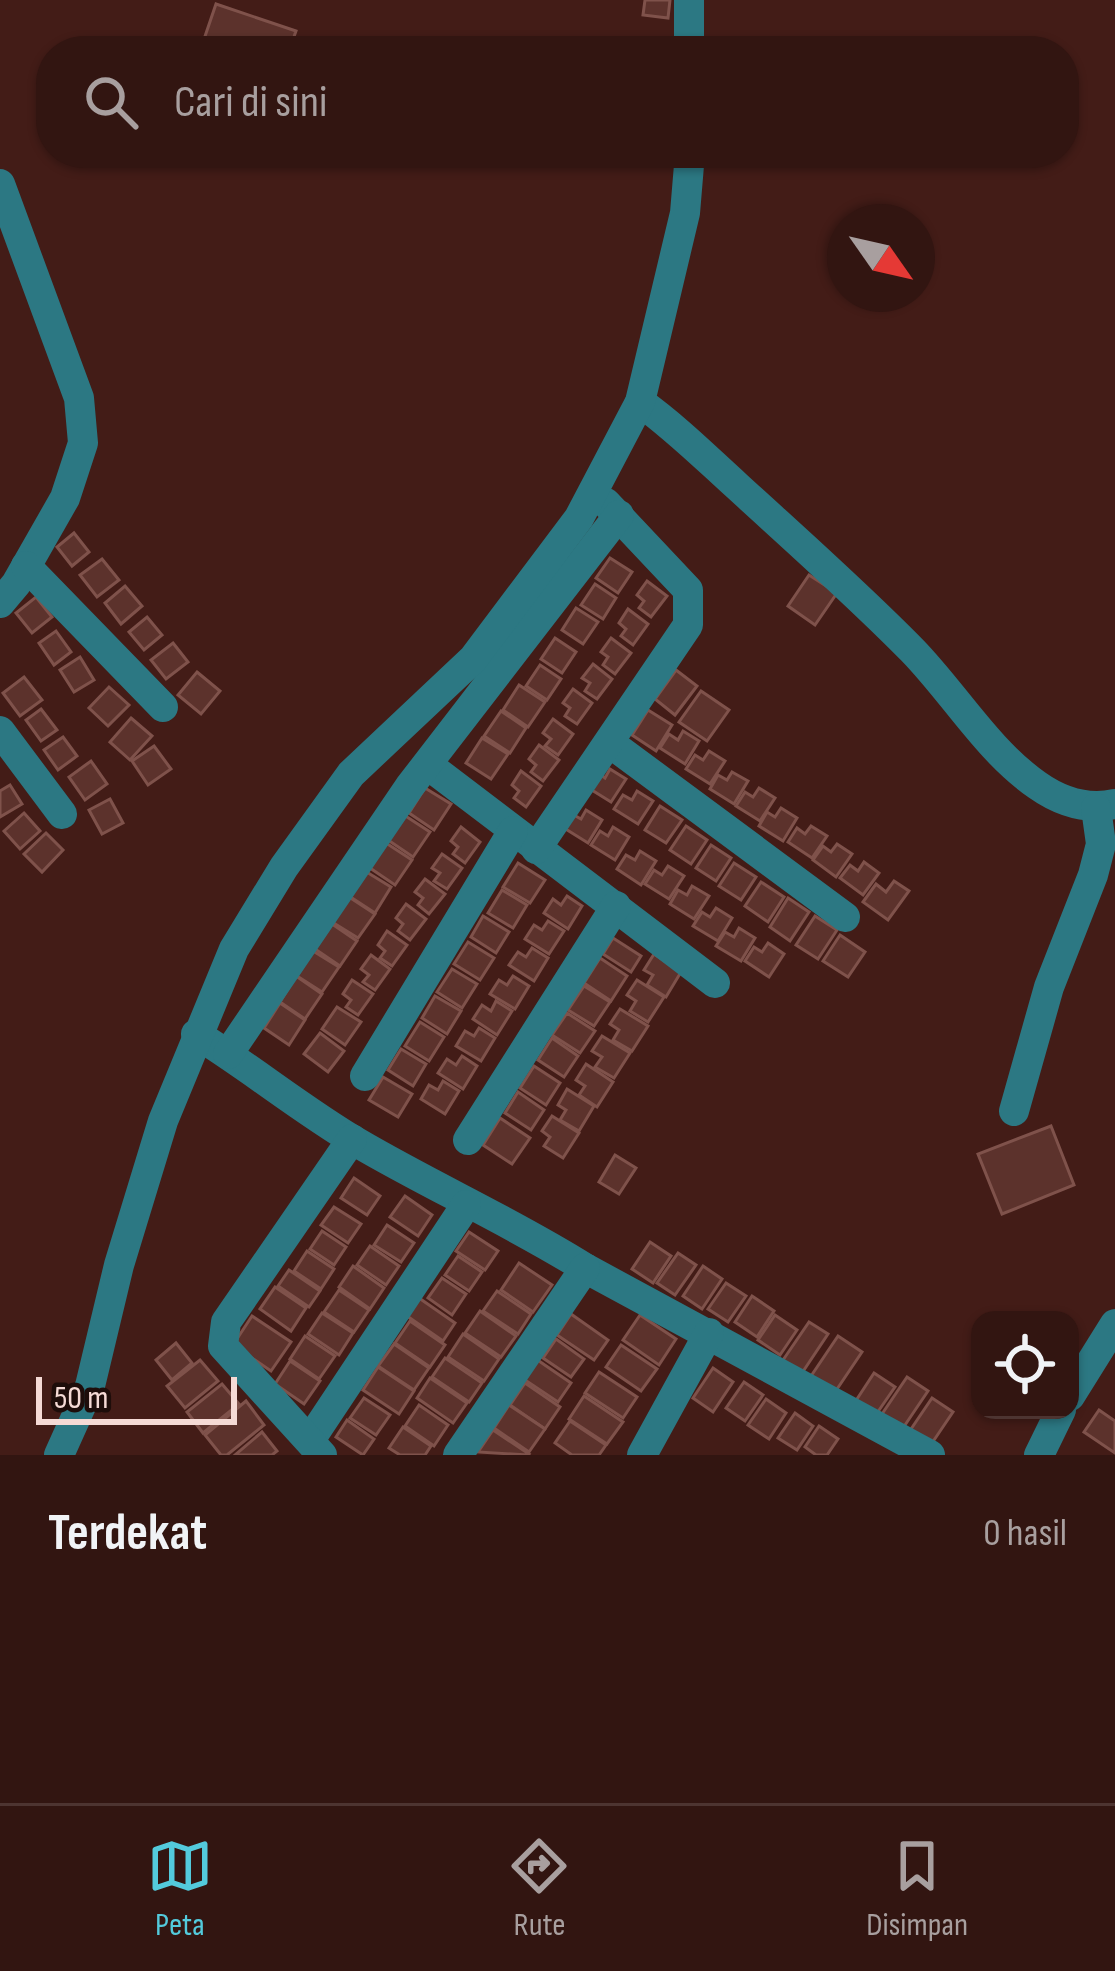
<!DOCTYPE html>
<html lang="id">
<head>
<meta charset="utf-8">
<style>
	:root { --surface:#321511; --page:#3d221f; --text:#f1f3f6; --muted:#a89f9f; --line:#4d3431; --accent:#53cadc }
	body { margin:0; font-family:"Sofia Sans Condensed",sans-serif; background:var(--page); color:var(--text) }
	.controls { position:absolute; right:36px; bottom:36px; display:grid; overflow:hidden; border-radius:24px; box-shadow:0 3px 9px #0004 }
	.controls button { width:108px; height:108px; display:grid; place-items:center; padding:0; border:0; border-bottom:3px solid var(--line); background:var(--surface); color:var(--text); font:60px sans-serif }
	.compass { position:absolute; left:827px; top:204px; width:108px; height:108px; border-radius:50%; background:var(--surface); box-shadow:0 3px 9px #0004; rotate:124deg }
	.scale { position:absolute; left:36px; bottom:30px; width:201px; box-sizing:border-box; padding-left:12px; border:6px solid #f5dad5; border-top:0; font-size:33px; line-height:42px; white-space:nowrap; color:#f5dad5; -webkit-text-stroke:9px #1e0d0a; paint-order:stroke }
	.list { margin:0; padding:0; list-style:none }
	h2 { display:flex; justify-content:space-between; align-items:center; height:156px; margin:0; padding:0 48px; font-size:51px }
	h2 small { font-size:39px; font-weight:400; color:var(--muted) }
	.icon { flex:none; width:66px; height:66px; fill:none; stroke:currentColor; stroke-width:2; stroke-linecap:round; stroke-linejoin:round }
	.map { position:relative; flex:none; width:1115px; height:1455px; overflow:hidden }
	.search { position:absolute; background:var(--surface); box-shadow:0 3px 9px #0004; left:36px; right:36px; top:36px; height:132px; display:flex; align-items:center; gap:30px; box-sizing:border-box; padding:0 42px; border-radius:48px; color:var(--muted); font-size:45px }
	.sheet { height:348px; background:var(--surface) }
	nav { display:flex; justify-content:space-around; align-items:center; box-sizing:border-box; height:168px; border-top:3px solid var(--line); background:var(--surface); font-size:33px; color:var(--muted) }
	nav a { display:grid; justify-items:center; gap:6px }
	nav .on { color:var(--accent) }
	.map>svg:first-child { display:block }
</style>
</head>
<body>
<div class="map">
<svg width="1115" height="1455" viewBox="0 0 1115 1455">
	<rect width="100%" height="100%" fill="#431c17"/>
	<!-- building -->
	<g fill="#5c322c" stroke="#7f524b" stroke-width="3">
		<polygon points="645,0 670,0 668,18 643,15"/>
		<polygon points="216,4 296,31 289,51 200,51"/>
		<polygon points="74,533 89,552 72,566 57,547"/>
		<polygon points="610,558 632,572 618,593 596,578"/>
		<polygon points="102,559 119,580 97,597 80,575"/>
		<polygon points="809,575 837,593 815,625 788,606"/>
		<polygon points="647,581 667,596 651,617 639,608 644,601 637,595"/>
		<polygon points="595,584 616,598 603,619 581,605"/>
		<polygon points="125,586 142,606 121,624 105,603"/>
		<polygon points="36,597 52,617 32,633 16,613"/>
		<polygon points="576,608 598,622 583,644 562,630"/>
		<polygon points="628,609 648,624 633,645 621,636 626,629 619,623"/>
		<polygon points="147,617 162,635 144,650 129,632"/>
		<polygon points="56,631 71,652 54,665 39,643"/>
		<polygon points="555,638 576,652 562,673 541,659"/>
		<polygon points="611,638 631,653 615,674 603,665 608,657 601,652"/>
		<polygon points="173,643 188,662 166,679 151,660"/>
		<polygon points="80,657 94,680 74,692 60,670"/>
		<polygon points="593,664 612,679 597,699 585,691 590,683 582,678"/>
		<polygon points="540,665 561,679 547,700 526,686"/>
		<polygon points="676,670 697,686 675,715 655,699"/>
		<polygon points="197,672 220,691 201,714 178,695"/>
		<polygon points="24,677 42,700 20,716 3,693"/>
		<polygon points="519,685 545,702 528,727 503,710"/>
		<polygon points="109,687 129,705 108,726 89,708"/>
		<polygon points="573,689 592,703 577,724 565,716 570,708 563,703"/>
		<polygon points="701,691 729,710 707,741 679,722"/>
		<polygon points="41,709 57,730 41,741 26,720"/>
		<polygon points="648,710 672,725 656,751 632,735"/>
		<polygon points="501,711 526,728 510,753 484,736"/>
		<polygon points="131,718 152,736 130,760 110,742"/>
		<polygon points="553,719 573,734 558,755 545,746 551,739 543,733"/>
		<polygon points="683,731 699,741 685,764 660,748 669,734 678,740"/>
		<polygon points="63,737 77,756 58,770 44,750"/>
		<polygon points="482,738 508,754 491,779 466,763"/>
		<polygon points="539,745 559,760 543,781 531,772 536,765 529,759"/>
		<polygon points="154,746 171,769 148,785 132,761"/>
		<polygon points="709,751 725,761 710,784 686,769 695,755 703,760"/>
		<polygon points="91,761 107,784 85,800 69,777"/>
		<polygon points="610,769 626,779 611,802 587,787 597,772 605,778"/>
		<polygon points="521,771 541,786 526,807 514,798 519,791 512,785"/>
		<polygon points="732,772 748,781 734,804 710,789 718,775 727,780"/>
		<polygon points="10,785 22,804 0,817 0,791"/>
		<polygon points="425,788 451,804 434,830 409,813"/>
		<polygon points="759,788 775,798 760,821 736,806 745,792 753,797"/>
		<polygon points="637,791 653,801 638,824 614,809 623,795 632,800"/>
		<polygon points="110,799 123,823 102,834 89,810"/>
		<polygon points="660,806 682,820 666,843 645,830"/>
		<polygon points="781,808 797,818 783,841 759,826 767,812 775,817"/>
		<polygon points="586,810 602,820 588,843 564,828 572,814 581,819"/>
		<polygon points="24,813 40,831 20,849 4,831"/>
		<polygon points="404,815 430,832 413,857 388,840"/>
		<polygon points="686,826 707,840 691,864 670,850"/>
		<polygon points="811,826 827,836 812,858 788,842 797,828 805,834"/>
		<polygon points="461,827 480,842 465,863 453,854 458,847 451,841"/>
		<polygon points="613,827 629,837 615,860 591,845 600,831 608,836"/>
		<polygon points="46,833 63,850 42,872 24,854"/>
		<polygon points="386,843 412,860 395,885 370,868"/>
		<polygon points="837,844 852,854 836,877 813,860 823,846 831,852"/>
		<polygon points="711,845 731,858 716,881 696,868"/>
		<polygon points="640,851 656,861 641,885 617,869 626,855 635,860"/>
		<polygon points="442,854 462,868 447,889 434,881 440,873 432,868"/>
		<polygon points="864,862 879,873 863,895 840,878 850,865 858,871"/>
		<polygon points="518,863 545,880 530,903 503,887"/>
		<polygon points="734,863 756,877 741,900 719,886"/>
		<polygon points="668,866 684,876 669,899 645,884 654,870 662,875"/>
		<polygon points="365,871 391,887 375,913 349,896"/>
		<polygon points="425,879 445,894 429,914 418,905 423,898 415,892"/>
		<polygon points="894,881 909,891 888,920 863,902 876,884 886,892"/>
		<polygon points="761,882 784,897 768,922 745,906"/>
		<polygon points="692,886 709,896 694,919 670,904 678,890 687,895"/>
		<polygon points="502,890 527,905 513,928 488,913"/>
		<polygon points="567,896 582,906 568,929 544,913 553,899 561,905"/>
		<polygon points="349,897 375,914 358,938 332,922"/>
		<polygon points="788,898 809,912 790,941 770,927"/>
		<polygon points="406,904 426,919 410,940 398,931 403,924 396,918"/>
		<polygon points="716,908 732,918 718,941 693,926 702,912 710,917"/>
		<polygon points="483,916 509,932 496,953 471,937"/>
		<polygon points="815,916 837,930 818,959 796,945"/>
		<polygon points="548,921 564,931 549,954 525,939 534,925 542,930"/>
		<polygon points="332,924 357,941 340,966 315,949"/>
		<polygon points="739,928 755,938 741,961 716,946 725,932 734,937"/>
		<polygon points="387,931 407,945 392,966 380,958 385,951 378,945"/>
		<polygon points="840,935 865,952 848,977 823,961"/>
		<polygon points="613,938 641,956 631,972 603,954"/>
		<polygon points="468,942 494,958 480,980 454,964"/>
		<polygon points="768,943 784,954 769,977 745,961 754,947 762,952"/>
		<polygon points="532,948 548,958 534,981 509,965 518,952 526,957"/>
		<polygon points="313,951 339,967 322,992 297,976"/>
		<polygon points="654,954 681,972 666,997 647,985 653,975 644,970"/>
		<polygon points="371,955 390,969 375,990 363,982 369,975 361,969"/>
		<polygon points="600,958 627,976 611,1001 584,983"/>
		<polygon points="452,969 477,984 462,1008 437,992"/>
		<polygon points="296,976 322,994 305,1019 280,1002"/>
		<polygon points="513,976 529,986 515,1009 490,994 499,980 507,985"/>
		<polygon points="352,980 373,994 358,1015 346,1007 351,1000 343,994"/>
		<polygon points="637,980 664,997 648,1022 630,1011 636,1001 627,995"/>
		<polygon points="584,986 610,1002 594,1026 568,1010"/>
		<polygon points="435,996 461,1011 447,1034 422,1018"/>
		<polygon points="496,1001 512,1011 497,1035 473,1019 482,1005 491,1011"/>
		<polygon points="280,1003 305,1020 289,1045 264,1028"/>
		<polygon points="337,1007 361,1022 345,1045 322,1029"/>
		<polygon points="620,1009 648,1026 632,1051 613,1040 619,1030 610,1024"/>
		<polygon points="567,1013 595,1031 580,1053 552,1035"/>
		<polygon points="420,1022 444,1037 429,1061 405,1046"/>
		<polygon points="479,1028 495,1038 481,1061 456,1046 465,1031 474,1036"/>
		<polygon points="320,1033 344,1051 328,1072 304,1054"/>
		<polygon points="602,1036 630,1053 614,1078 595,1067 602,1057 592,1051"/>
		<polygon points="552,1038 578,1056 564,1077 538,1060"/>
		<polygon points="401,1049 426,1064 413,1086 388,1070"/>
		<polygon points="462,1056 477,1066 463,1089 438,1073 447,1059 456,1065"/>
		<polygon points="586,1064 613,1082 597,1107 579,1095 585,1086 576,1080"/>
		<polygon points="534,1066 560,1083 546,1105 520,1088"/>
		<polygon points="383,1077 412,1094 398,1117 369,1100"/>
		<polygon points="443,1081 459,1091 445,1114 421,1099 429,1085 438,1090"/>
		<polygon points="567,1089 594,1106 579,1131 560,1120 566,1110 558,1105"/>
		<polygon points="518,1092 544,1110 531,1130 505,1113"/>
		<polygon points="552,1116 579,1133 563,1158 544,1146 550,1137 542,1131"/>
		<polygon points="500,1118 530,1138 512,1164 483,1145"/>
		<polygon points="1051,1126 1074,1185 1002,1214 978,1154"/>
		<polygon points="615,1155 636,1168 619,1194 599,1182"/>
		<polygon points="354,1178 380,1196 367,1215 341,1198"/>
		<polygon points="405,1196 432,1215 418,1236 390,1217"/>
		<polygon points="334,1207 361,1224 348,1243 321,1225"/>
		<polygon points="387,1225 414,1243 401,1262 374,1245"/>
		<polygon points="322,1231 346,1247 334,1265 310,1249"/>
		<polygon points="469,1232 498,1251 485,1270 456,1251"/>
		<polygon points="650,1242 671,1256 653,1283 632,1269"/>
		<polygon points="370,1246 399,1266 386,1285 357,1265"/>
		<polygon points="307,1251 334,1269 321,1289 294,1271"/>
		<polygon points="678,1253 696,1265 675,1295 657,1283"/>
		<polygon points="458,1256 482,1272 469,1291 445,1275"/>
		<polygon points="519,1263 552,1285 533,1312 501,1290"/>
		<polygon points="353,1266 384,1288 370,1309 339,1287"/>
		<polygon points="703,1266 722,1279 702,1309 683,1296"/>
		<polygon points="289,1270 320,1291 309,1307 278,1286"/>
		<polygon points="442,1278 466,1294 452,1315 428,1298"/>
		<polygon points="726,1283 746,1296 728,1322 708,1309"/>
		<polygon points="275,1287 306,1308 291,1331 260,1309"/>
		<polygon points="339,1290 369,1310 354,1332 324,1312"/>
		<polygon points="497,1291 531,1314 518,1334 483,1311"/>
		<polygon points="752,1296 774,1311 757,1337 735,1322"/>
		<polygon points="419,1298 455,1323 443,1341 407,1316"/>
		<polygon points="480,1311 516,1336 501,1357 465,1333"/>
		<polygon points="322,1313 353,1333 339,1355 308,1334"/>
		<polygon points="571,1314 608,1340 594,1360 557,1335"/>
		<polygon points="640,1315 676,1339 659,1365 623,1340"/>
		<polygon points="775,1315 797,1330 780,1355 758,1340"/>
		<polygon points="252,1316 291,1342 271,1371 233,1345"/>
		<polygon points="410,1321 445,1345 430,1367 395,1343"/>
		<polygon points="809,1322 828,1334 800,1376 781,1363"/>
		<polygon points="463,1334 499,1359 484,1381 448,1357"/>
		<polygon points="305,1336 335,1356 319,1379 290,1359"/>
		<polygon points="838,1336 862,1352 831,1398 807,1382"/>
		<polygon points="556,1339 584,1359 571,1377 543,1358"/>
		<polygon points="176,1343 192,1363 172,1380 156,1360"/>
		<polygon points="394,1344 429,1368 414,1390 378,1366"/>
		<polygon points="621,1345 657,1369 641,1391 606,1367"/>
		<polygon points="445,1358 482,1383 469,1402 432,1377"/>
		<polygon points="536,1359 571,1383 558,1402 522,1378"/>
		<polygon points="200,1360 218,1381 185,1408 167,1386"/>
		<polygon points="290,1361 320,1381 304,1404 275,1384"/>
		<polygon points="378,1367 414,1391 399,1414 363,1390"/>
		<polygon points="713,1368 733,1382 713,1412 693,1398"/>
		<polygon points="599,1372 637,1397 623,1418 585,1393"/>
		<polygon points="874,1373 895,1387 875,1416 855,1402"/>
		<polygon points="907,1377 928,1391 903,1428 882,1414"/>
		<polygon points="430,1378 467,1403 453,1423 417,1398"/>
		<polygon points="744,1382 763,1395 745,1421 726,1408"/>
		<polygon points="525,1383 560,1407 545,1429 510,1405"/>
		<polygon points="222,1384 239,1404 203,1433 187,1412"/>
		<polygon points="584,1396 623,1422 607,1444 569,1419"/>
		<polygon points="364,1398 390,1415 376,1435 350,1418"/>
		<polygon points="932,1398 953,1412 930,1446 909,1432"/>
		<polygon points="766,1399 786,1413 769,1439 748,1425"/>
		<polygon points="246,1401 264,1425 227,1455 221,1455 205,1435"/>
		<polygon points="419,1405 448,1425 434,1446 405,1426"/>
		<polygon points="509,1405 545,1429 529,1452 494,1428"/>
		<polygon points="1099,1410 1115,1421 1115,1453 1084,1432"/>
		<polygon points="795,1413 813,1426 797,1450 778,1438"/>
		<polygon points="347,1420 374,1439 363,1455 336,1437"/>
		<polygon points="570,1421 606,1445 599,1455 572,1455 555,1443"/>
		<polygon points="819,1426 838,1439 827,1455 816,1455 805,1447"/>
		<polygon points="403,1427 431,1446 425,1455 400,1455 389,1448"/>
		<polygon points="493,1430 529,1454 528,1455 478,1452"/>
		<polygon points="262,1432 277,1451 272,1455 235,1455"/>
	</g>
	<g fill="none" stroke-linecap="round" stroke-linejoin="round">
		<!-- minor -->
		<g stroke="#2c7883" stroke-width="30">
			<polyline points="689,0 689,51"/>
			<polyline points="0,184 79,398 83,443 65,498 16,584 0,603"/>
			<path d="M640 402C676 428 705 457 737 486 796 540 856 593 912 650 954 693 987 750 1037 785 1061 802 1087 810 1115 804"/>
			<polyline points="26,566 163,707"/>
			<polyline points="0,731 62,814"/>
			<polyline points="610,743 845,917"/>
			<polyline points="428,765 715,983"/>
			<polyline points="536,849 688,625 688,590 606,503"/>
			<path d="M196 1034C251 1068 302 1110 358 1143 433 1187 512 1222 585 1268L930 1455"/>
			<polyline points="228,1054 410,786 619,515"/>
			<polyline points="365,1076 513,831"/>
			<polyline points="1014,1111 1049,987 1093,875 1101,844 1096,808"/>
			<polyline points="468,1140 616,906"/>
			<polyline points="1070,1396 1115,1324"/>
			<polyline points="310,1440 466,1205"/>
			<polyline points="59,1455 90,1386 119,1265 163,1121 234,949 284,867 351,774 473,659 579,518 640,402 685,213 690,153"/>
			<polyline points="322,1455 223,1346 226,1322 352,1139"/>
			<polyline points="458,1455 585,1268"/>
			<polyline points="642,1455 709,1333"/>
			<polyline points="1039,1455 1061,1410"/>
		</g>
	</g>
</svg>
<div class="controls">
<button><svg class="icon" aria-label="locate" viewBox="0 0 24 24"><circle cx="12" cy="12" r="6"/><path d="M12 2v4M12 18v4M2 12h4M18 12h4"/></svg></button>
</div>
<svg class="compass" viewBox="-18 -18 36 36"><path d="M0-13l5 13h-10z" fill="#e53935"/><path d="M0 13l5-13h-10z" fill="#a89f9f"/></svg>
<div class="scale">50 m</div>
<div class="search"><svg class="icon" aria-label="search" viewBox="0 0 24 24"><circle cx="10" cy="10" r="6"/><path d="M15 15l6 6"/></svg>Cari di sini</div>
</div>
<section class="sheet">
<h2>Terdekat<small>0 hasil</small></h2>
<ul class="list">
</ul>
</section>
<nav>
<a class="on"><svg class="icon" aria-label="map" viewBox="0 0 24 24"><path d="M3 6l6-2 6 2 6-2v14l-6 2-6-2-6 2zM9 4v14M15 6v14"/></svg>Peta</a>
<a><svg class="icon" aria-label="directions" viewBox="0 0 24 24"><path d="M12 3l9 9-9 9-9-9zM9 14v-3h6M13 9l2 2-2 2"/></svg>Rute</a>
<a><svg class="icon" aria-label="saved" viewBox="0 0 24 24"><path d="M7 4h10v16l-5-4-5 4z"/></svg>Disimpan</a>
</nav>
</body>
</html>
